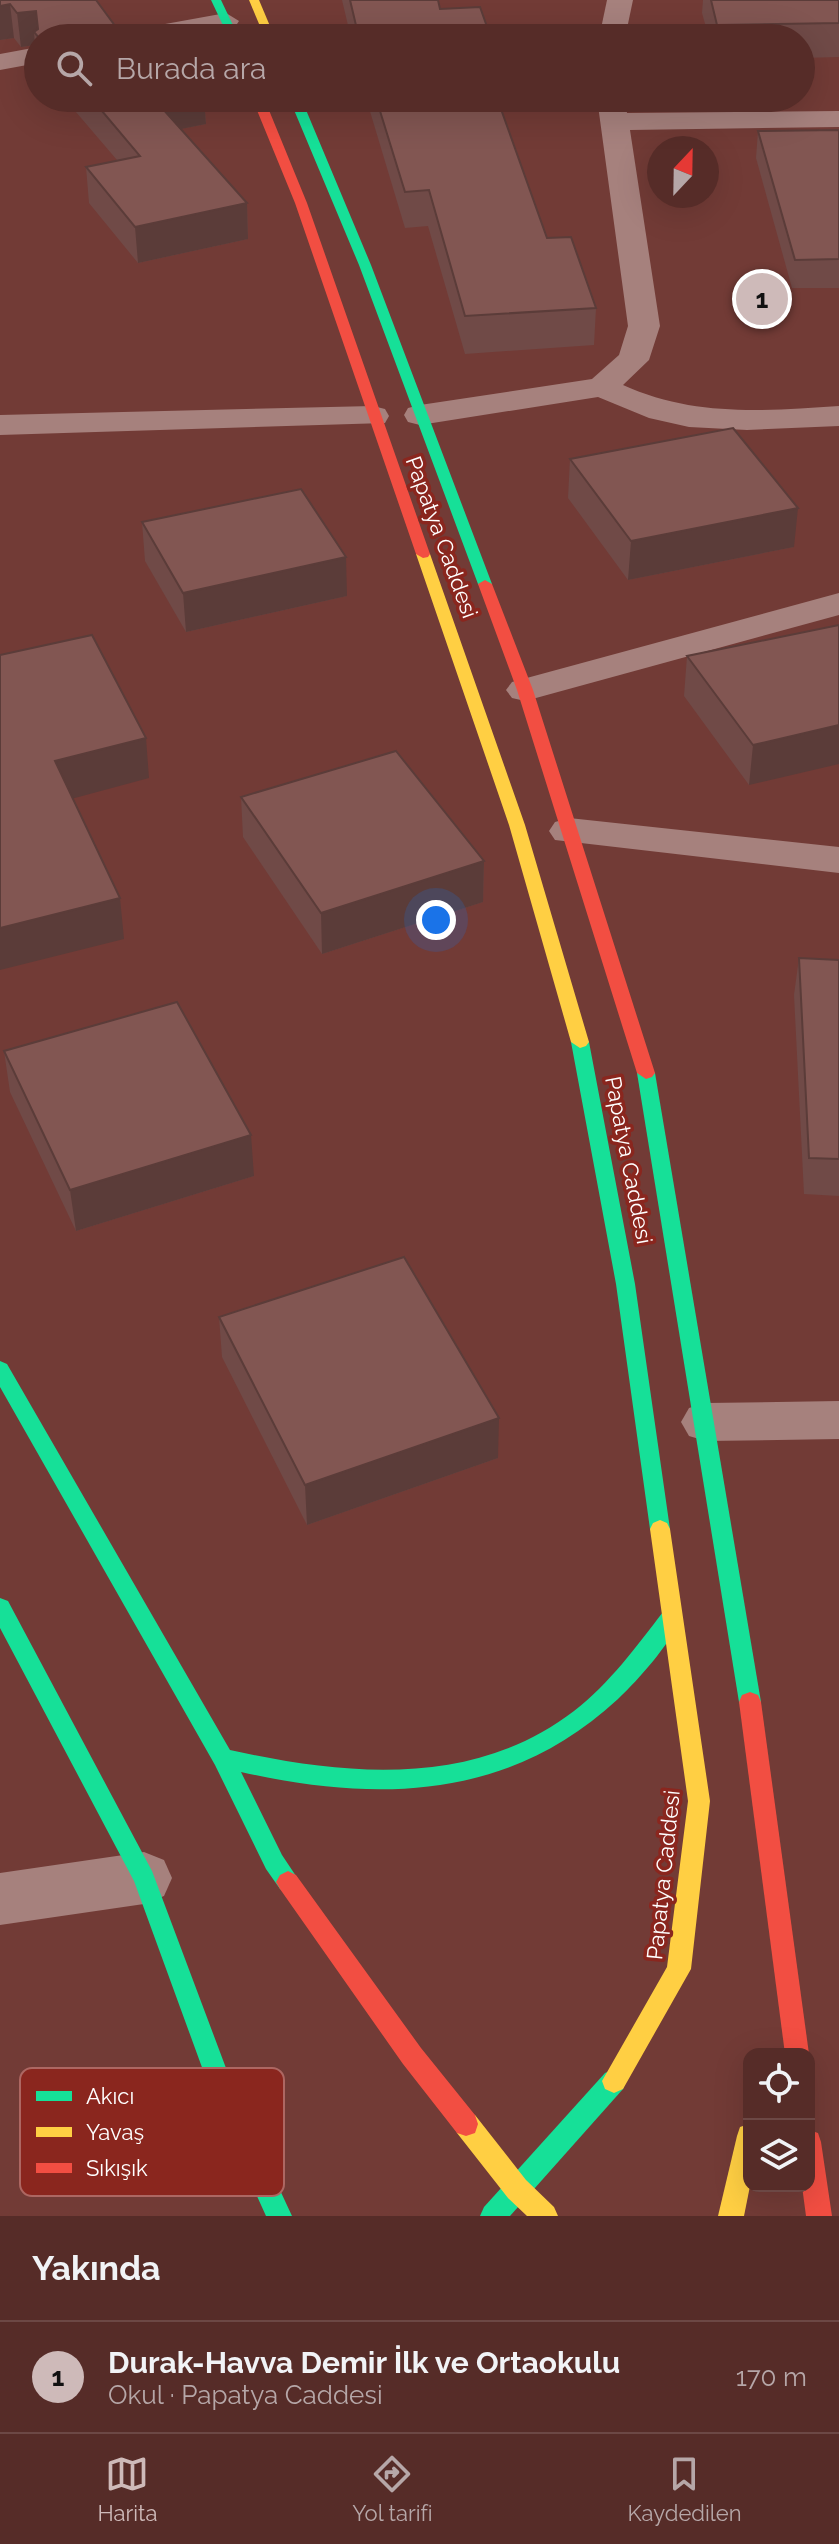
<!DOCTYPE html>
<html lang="tr">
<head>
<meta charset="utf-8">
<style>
	:root { --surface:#562c28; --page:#5c3430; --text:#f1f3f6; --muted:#b6a7a8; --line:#6c4845; --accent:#cebab9 }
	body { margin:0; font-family:Raleway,sans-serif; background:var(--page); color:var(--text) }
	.controls { position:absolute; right:24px; bottom:24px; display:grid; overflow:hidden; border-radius:16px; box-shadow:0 8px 32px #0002 }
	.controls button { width:72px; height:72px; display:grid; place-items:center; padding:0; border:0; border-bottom:2px solid var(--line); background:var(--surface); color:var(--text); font:40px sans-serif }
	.compass { position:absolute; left:647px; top:136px; width:72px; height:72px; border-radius:50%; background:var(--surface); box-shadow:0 8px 32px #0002; rotate:22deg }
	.you { position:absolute; left:436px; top:920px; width:28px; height:28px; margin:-20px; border:6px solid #fff; border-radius:50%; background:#1a73e8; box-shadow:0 0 0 12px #1a73e833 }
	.badge { display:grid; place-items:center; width:52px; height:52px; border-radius:50%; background:var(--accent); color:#111; font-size:26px; font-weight:700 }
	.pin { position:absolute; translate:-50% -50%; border:4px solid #fff; box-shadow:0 2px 8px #0006 }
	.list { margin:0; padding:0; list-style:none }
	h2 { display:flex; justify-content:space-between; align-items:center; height:104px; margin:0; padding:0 32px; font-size:34px }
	h2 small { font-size:26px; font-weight:400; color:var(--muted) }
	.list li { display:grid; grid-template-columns:52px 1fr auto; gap:24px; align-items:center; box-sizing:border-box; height:112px; padding:0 32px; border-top:2px solid var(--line) }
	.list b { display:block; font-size:30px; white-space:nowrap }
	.list p { margin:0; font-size:26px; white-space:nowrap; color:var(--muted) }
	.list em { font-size:26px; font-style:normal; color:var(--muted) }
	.icon { flex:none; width:44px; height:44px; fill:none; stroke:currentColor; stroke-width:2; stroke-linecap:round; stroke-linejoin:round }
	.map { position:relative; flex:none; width:839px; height:2216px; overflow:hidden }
	.search { position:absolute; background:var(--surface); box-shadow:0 8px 32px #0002; left:24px; right:24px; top:24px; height:88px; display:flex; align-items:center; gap:20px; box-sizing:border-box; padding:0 28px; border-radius:44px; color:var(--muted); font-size:30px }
	.sheet { height:216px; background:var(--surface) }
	nav { display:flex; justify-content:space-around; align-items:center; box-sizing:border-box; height:112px; border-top:2px solid var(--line); background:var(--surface); font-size:22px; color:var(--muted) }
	nav a { display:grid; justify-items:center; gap:4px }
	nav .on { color:var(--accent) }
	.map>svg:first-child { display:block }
</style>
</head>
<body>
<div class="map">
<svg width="839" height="2216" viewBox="0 0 839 2216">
	<rect width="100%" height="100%" fill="#723b36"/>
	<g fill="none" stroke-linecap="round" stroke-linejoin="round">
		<!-- street -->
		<g fill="#a6817d" fill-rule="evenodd">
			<polygon points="607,0 633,0 625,38 599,38"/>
			<polygon points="226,13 239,21 235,27 176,38 119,38 123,32 132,30"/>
			<polygon points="38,47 38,63 0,70 0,54"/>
			<path d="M597 98H625L627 113 839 111V127L630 130 660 326 649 360 623 385C693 417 765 411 839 406V426L747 430 689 427 649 418 598 397 420 425 408 422 404 415 408 408 420 405 592 379 619 355 628 326Z"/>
			<polygon points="373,406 385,409 389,416 385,423 0,435 0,415"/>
			<polygon points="839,593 839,615 525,701 512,698 506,690 512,682"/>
			<polygon points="569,818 839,847 839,873 555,840 549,831 555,822"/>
			<polygon points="839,1401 839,1439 706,1441 689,1436 681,1422 689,1408 706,1403"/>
			<polygon points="144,1852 164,1860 172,1878 164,1896 144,1904 0,1925 0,1873"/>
		</g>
		<!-- fast -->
		<g fill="#16e098" fill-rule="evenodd">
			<polygon points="211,0 221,0 239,38 229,38"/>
			<polygon points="289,98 301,98 371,265 492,584 490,587 480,587 478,584 359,265"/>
			<polygon points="580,1036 589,1042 635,1284 670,1529 667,1535 660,1538 653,1535 650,1529 616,1284 571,1042"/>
			<polygon points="646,1067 655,1073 761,1702 758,1709 750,1712 742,1709 739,1702 637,1073"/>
			<path d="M0 1361 7 1364 230 1750C346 1776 474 1788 574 1711 610 1683 636 1647 663 1612L671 1609 679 1612 682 1618C667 1647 641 1677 618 1699 509 1800 379 1803 241 1772L282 1855 300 1882 296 1889 288 1893 280 1889 266 1869 215 1765 0 1387Z"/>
			<polygon points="0,1598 8,1601 152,1871 238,2100 292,2216 266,2216 215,2103 134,1881 0,1628"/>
			<polygon points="614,2069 623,2073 626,2081 623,2089 510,2216 480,2216 484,2207 605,2073"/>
		</g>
		<!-- slow -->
		<g fill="#ffcf43" fill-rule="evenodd">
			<polygon points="249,0 259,0 275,38 265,38"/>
			<polygon points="423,550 430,554 525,825 589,1042 586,1046 580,1048 571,1042 509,825 416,554"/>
			<polygon points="660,1520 667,1523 670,1529 710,1801 691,1969 623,2089 614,2093 605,2089 602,2081 667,1967 688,1801 650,1529 653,1523"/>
			<polygon points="466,2112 475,2115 526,2180 554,2207 558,2216 527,2216 508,2198 457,2133 454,2124 457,2115"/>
			<polygon points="749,2124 750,2186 744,2216 718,2216 737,2136 740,2127"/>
		</g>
		<!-- jam -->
		<g fill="#f24e42" fill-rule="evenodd">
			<polygon points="252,98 264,98 307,203 430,554 428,557 423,558 416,554 295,203"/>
			<polygon points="485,580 492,584 533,690 655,1073 652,1077 646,1079 637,1073 517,690 478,584"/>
			<polygon points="750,1692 758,1695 761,1702 809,2054 785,2054 739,1702 742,1695"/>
			<polygon points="288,1871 296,1875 421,2048 475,2115 478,2124 475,2133 466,2136 457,2133 403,2064 280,1889 276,1882 280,1875"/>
			<polygon points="809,2130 818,2133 821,2142 832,2216 806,2216 802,2186 809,2186"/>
		</g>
	</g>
	<!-- wall -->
	<g fill="#704a47">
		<polygon points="0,0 124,38 38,38 38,67 35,45 21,47 14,38 0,40"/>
		<polygon points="342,0 438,0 440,9 491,38 351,38"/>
		<polygon points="703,0 839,0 839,57 801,58 801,38 709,38 702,13"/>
		<polygon points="64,98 204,98 206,124 180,129 247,203 248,239 138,263 89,203 86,167 117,160"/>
		<polygon points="366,98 497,98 547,238 596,308 594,345 465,354 428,226 405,228"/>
		<polygon points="839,130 839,288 792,288 756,158 758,131"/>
		<polygon points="570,459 794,547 628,580 568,498"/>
		<polygon points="142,522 347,596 186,632 145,561"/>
		<polygon points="839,625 749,785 684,696 687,656"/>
		<polygon points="241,797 484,861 483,902 322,954 243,837"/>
		<polygon points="799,958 839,960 839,1196 804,1194 794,995"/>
		<polygon points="4,1051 254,1176 76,1231 10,1092"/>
		<polygon points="219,1317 498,1458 307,1525 222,1357"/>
	</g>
	<!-- shaded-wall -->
	<g fill="#5b3c39">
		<polygon points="10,4 14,38 0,40 0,6"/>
		<polygon points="36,11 39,38 34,32 35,45 21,47 17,13"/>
		<polygon points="153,98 204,98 206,124 156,134"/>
		<polygon points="247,203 248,239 138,263 135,227"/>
		<polygon points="798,508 794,547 628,580 631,541"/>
		<polygon points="346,557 347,596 186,632 183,593"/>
		<polygon points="839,725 839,764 749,785 753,745"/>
		<polygon points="146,738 149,778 60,802 55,761"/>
		<polygon points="484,861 483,902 322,954 321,913"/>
		<polygon points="120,898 124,939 0,970 0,928"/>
		<polygon points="251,1135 254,1176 76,1231 70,1190"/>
		<polygon points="499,1418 498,1458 307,1525 305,1485"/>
	</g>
	<!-- building -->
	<g fill="#825652" stroke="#5b3c39" stroke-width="2">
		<polygon points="0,0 96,0 124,38 39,38 34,32 38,29 36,11 17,13 10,4 0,6"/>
		<polygon points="350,0 438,0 440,9 480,7 491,38 359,38"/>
		<polygon points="711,0 839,0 839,23 717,25"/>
		<polygon points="91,98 156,98 153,98 247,203 135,227 86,167 140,156"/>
		<polygon points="376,98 497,98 547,238 571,237 596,308 465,316 429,190 405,192"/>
		<polygon points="839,130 839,259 795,260 758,131"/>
		<polygon points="733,428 798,508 631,541 570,459"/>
		<polygon points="301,489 346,557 183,593 142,522"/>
		<polygon points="839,625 839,725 753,745 687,656"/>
		<polygon points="92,635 146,738 55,761 120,898 0,928 0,655"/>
		<polygon points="396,751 484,861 321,913 241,797"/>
		<polygon points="799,958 839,960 839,1159 809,1158"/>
		<polygon points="177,1002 251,1135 70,1190 4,1051"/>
		<polygon points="404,1257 499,1418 305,1485 219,1317"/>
	</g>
	<g text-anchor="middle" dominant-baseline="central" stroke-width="7" stroke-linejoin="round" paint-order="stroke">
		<!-- street labels -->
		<g font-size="22" fill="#fff" stroke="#8a261e">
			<text transform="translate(442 537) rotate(70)">Papatya Caddesi</text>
			<text transform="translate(629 1160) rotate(79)">Papatya Caddesi</text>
			<text transform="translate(663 1875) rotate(-84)">Papatya Caddesi</text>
		</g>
	</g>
	<!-- legend -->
	<rect x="20" y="2068" width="264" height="128" rx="12" fill="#8a261e" stroke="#ad6762" stroke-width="2"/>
	<rect x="36" y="2091" width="36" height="10" fill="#16e098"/>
	<rect x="36" y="2127" width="36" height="10" fill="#ffcf43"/>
	<rect x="36" y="2163" width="36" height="10" fill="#f24e42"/>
	<g font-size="22" fill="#fff">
		<text x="86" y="2104">Akıcı</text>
		<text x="86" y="2140">Yavaş</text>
		<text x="86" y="2176">Sıkışık</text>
	</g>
</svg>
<div class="controls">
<button><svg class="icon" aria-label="locate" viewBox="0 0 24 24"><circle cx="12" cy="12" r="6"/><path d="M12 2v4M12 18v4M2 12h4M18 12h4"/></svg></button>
<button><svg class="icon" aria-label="layers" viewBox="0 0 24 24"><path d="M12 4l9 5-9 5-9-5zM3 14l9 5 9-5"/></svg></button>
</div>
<svg class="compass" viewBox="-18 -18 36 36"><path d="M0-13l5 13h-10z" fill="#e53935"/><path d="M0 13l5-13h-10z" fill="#b6a7a8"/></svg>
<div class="you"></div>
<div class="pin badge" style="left:762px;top:299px">1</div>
<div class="search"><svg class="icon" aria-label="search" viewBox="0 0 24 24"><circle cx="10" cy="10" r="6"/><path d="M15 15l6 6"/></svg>Burada ara</div>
</div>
<section class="sheet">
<h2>Yakında<small></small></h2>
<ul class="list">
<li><span class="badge">1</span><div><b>Durak-Havva Demir İlk ve Ortaokulu</b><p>Okul · Papatya Caddesi</p></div><em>170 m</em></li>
</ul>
</section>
<nav>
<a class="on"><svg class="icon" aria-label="map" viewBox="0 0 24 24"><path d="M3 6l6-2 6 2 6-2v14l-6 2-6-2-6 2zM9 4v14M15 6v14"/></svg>Harita</a>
<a><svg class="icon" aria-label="directions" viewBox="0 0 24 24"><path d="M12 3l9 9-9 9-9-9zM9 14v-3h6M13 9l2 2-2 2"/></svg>Yol tarifi</a>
<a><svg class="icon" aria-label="saved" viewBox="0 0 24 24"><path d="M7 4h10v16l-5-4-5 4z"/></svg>Kaydedilen</a>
</nav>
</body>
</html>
